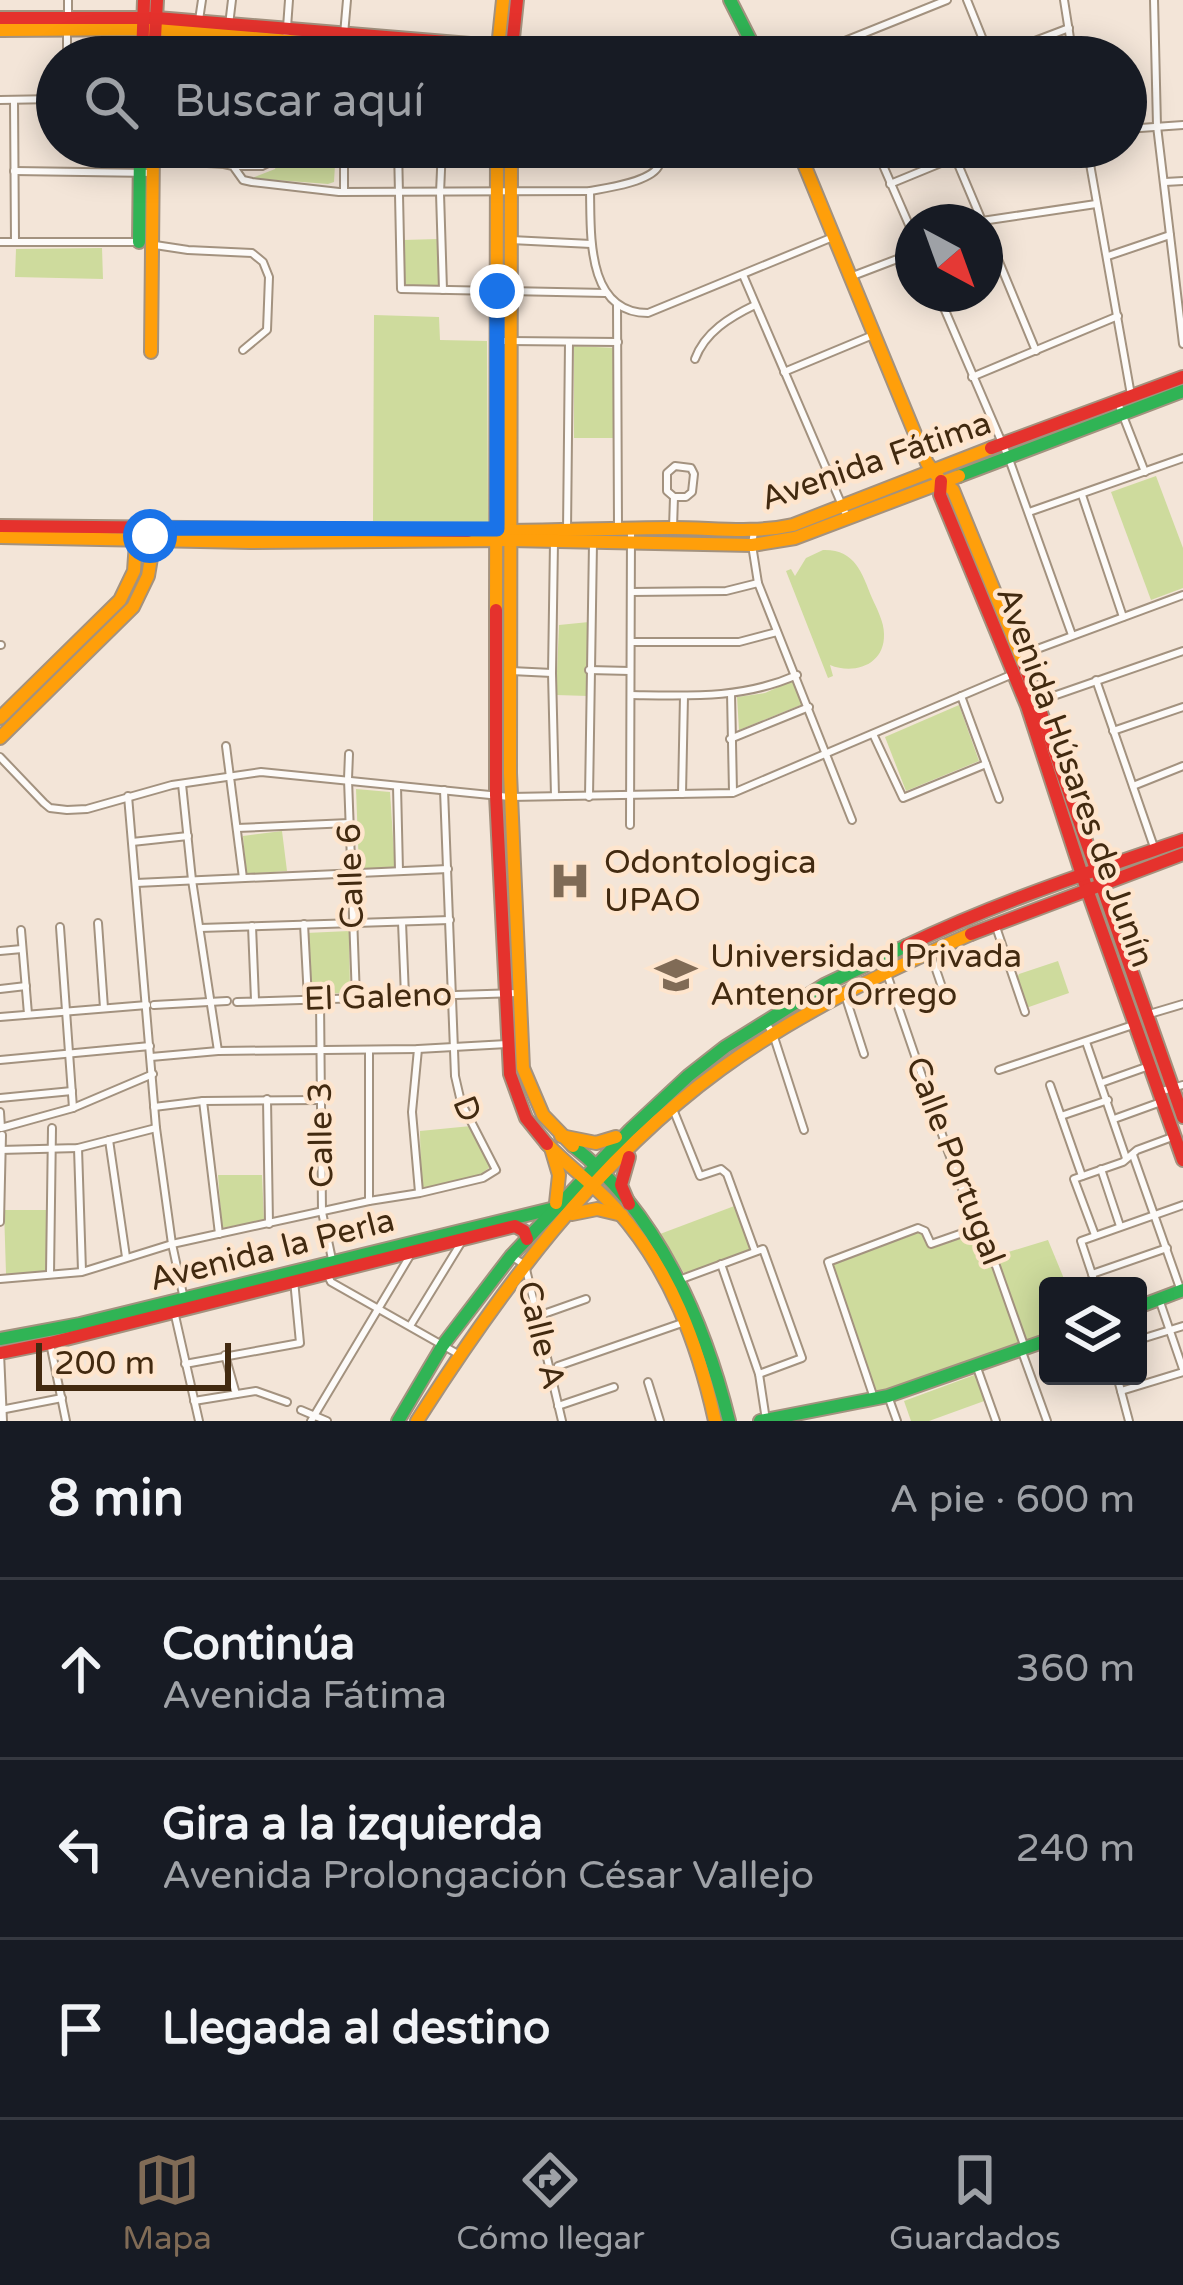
<!DOCTYPE html>
<html lang="es">
<head>
<meta charset="utf-8">
<style>
	:root { --surface:#171b24; --page:#20242c; --text:#f1f3f6; --muted:#9ea1a6; --line:#363941; --accent:#806b56 }
	body { margin:0; font-family:"Varela Round",sans-serif; background:var(--page); color:var(--text) }
	.controls { position:absolute; right:36px; bottom:36px; display:grid; overflow:hidden; border-radius:12px; box-shadow:0 6px 30px #0003 }
	.controls button { width:108px; height:108px; display:grid; place-items:center; padding:0; border:0; border-bottom:3px solid var(--line); background:var(--surface); color:var(--text); font:60px sans-serif }
	.compass { position:absolute; left:895px; top:204px; width:108px; height:108px; border-radius:50%; background:var(--surface); box-shadow:0 6px 30px #0003; rotate:139deg }
	.scale { position:absolute; left:36px; bottom:30px; width:195px; box-sizing:border-box; padding-left:12px; border:6px solid #422a10; border-top:0; font-size:33px; line-height:42px; white-space:nowrap; color:#422a10; -webkit-text-stroke:9px #fee5cd; paint-order:stroke }
	.stop { position:absolute; width:36px; height:36px; margin:-27px; border:9px solid #1a73e8; border-radius:50%; background:#fff }
	.stop.end { background:#1a73e8; border-color:#fff; box-shadow:0 3px 12px #0008 }
	.list { margin:0; padding:0; list-style:none }
	h2 { display:flex; justify-content:space-between; align-items:center; height:156px; margin:0; padding:0 48px; font-size:51px }
	h2 small { font-size:39px; font-weight:400; color:var(--muted) }
	.list li { display:grid; grid-template-columns:78px 1fr auto; gap:36px; align-items:center; box-sizing:border-box; height:180px; padding:0 48px; border-top:3px solid var(--line) }
	.list b { display:block; font-size:45px; white-space:nowrap }
	.list p { margin:0; font-size:39px; white-space:nowrap; color:var(--muted) }
	.list em { font-size:39px; font-style:normal; color:var(--muted) }
	.icon { flex:none; width:66px; height:66px; fill:none; stroke:currentColor; stroke-width:2; stroke-linecap:round; stroke-linejoin:round }
	.map { position:relative; flex:none; width:1183px; height:1421px; overflow:hidden }
	.search { position:absolute; background:var(--surface); box-shadow:0 6px 30px #0003; left:36px; right:36px; top:36px; height:132px; display:flex; align-items:center; gap:30px; box-sizing:border-box; padding:0 42px; border-radius:66px; color:var(--muted); font-size:45px }
	.sheet { height:696px; background:var(--surface) }
	nav { display:flex; justify-content:space-around; align-items:center; box-sizing:border-box; height:168px; border-top:3px solid var(--line); background:var(--surface); font-size:33px; color:var(--muted) }
	nav a { display:grid; justify-items:center; gap:6px }
	nav .on { color:var(--accent) }
	.map>svg:first-child { display:block }
</style>
</head>
<body>
<div class="map">
<svg width="1183" height="1421" viewBox="0 0 1183 1421">
	<rect width="100%" height="100%" fill="#f3e5d8"/>
	<!-- green -->
	<g fill="#cedb9d">
		<polygon points="304,147 336,147 334,182 328,184 252,178 275,169 281,155 303,156"/>
		<polygon points="438,239 439,285 405,285 403,240"/>
		<polygon points="102,248 103,279 15,277 16,249"/>
		<polygon points="374,315 439,317 440,340 487,341 488,522 373,521"/>
		<polygon points="574,346 617,348 616,438 574,438"/>
		<polygon points="1156,476 1183,548 1183,588 1151,600 1111,492"/>
		<path d="M823 550C855 549 862 573 872 598 877 609 884 622 884 634 885 665 854 675 830 665L833 676 828 678 786 571 791 569 795 576 806 558Z"/>
		<polygon points="589,622 588,696 556,695 559,625"/>
		<polygon points="794,680 803,704 739,730 737,697 765,693"/>
		<polygon points="959,705 979,761 906,791 885,737"/>
		<polygon points="356,789 390,792 395,868 359,869"/>
		<polygon points="282,831 287,871 246,874 243,836"/>
		<polygon points="349,931 350,993 312,994 306,933"/>
		<polygon points="1058,961 1069,993 1026,1008 1017,978 1019,974"/>
		<polygon points="471,1126 491,1166 478,1177 421,1190 420,1131"/>
		<polygon points="218,1175 262,1175 264,1220 222,1228"/>
		<polygon points="737,1205 753,1251 684,1273 660,1234"/>
		<polygon points="4,1210 48,1210 48,1272 6,1274"/>
		<polygon points="921,1229 930,1249 976,1233 983,1256 979,1260 984,1264 992,1257 1048,1240 1067,1286 1048,1286 1048,1336 876,1394 832,1265"/>
		<polygon points="977,1374 987,1400 929,1421 911,1421 904,1401"/>
	</g>
	<g fill="none" stroke-linecap="round" stroke-linejoin="round">
		<!-- street casing -->
		<g stroke="#a3927f" stroke-width="10">
			<g id="street">
				<polyline points="967,0 990,57"/>
				<polyline points="1064,0 1073,57"/>
				<polyline points="1154,0 1157,126 1183,344"/>
				<polyline points="68,18 68,0"/>
				<polyline points="199,20 202,0"/>
				<polyline points="229,25 232,0"/>
				<polyline points="67,31 67,57"/>
				<polyline points="286,41 289,0"/>
				<polyline points="343,46 347,0"/>
				<polyline points="805,57 947,0"/>
				<polyline points="993,57 1069,28"/>
				<polyline points="0,100 57,99"/>
				<polyline points="14,100 15,242"/>
				<polyline points="1126,129 1183,125"/>
				<polyline points="344,147 344,192"/>
				<polyline points="398,147 401,289 606,293"/>
				<polyline points="442,147 440,193 443,290"/>
				<polyline points="709,147 710,156 735,147"/>
				<polyline points="875,147 913,234"/>
				<polyline points="1087,147 1131,395"/>
				<polyline points="955,157 982,221"/>
				<path d="M140 159 224 164 233 166 243 180 252 182 339 192 590 191C607 188 649 182 658 167 662 161 662 154 662 147"/>
				<polyline points="236,166 262,166 268,163 274,147"/>
				<polyline points="14,171 152,173"/>
				<polyline points="1165,182 1183,181"/>
				<polyline points="890,184 980,147"/>
				<path d="M590 191C591 234 586 313 648 313L833 237"/>
				<polyline points="982,221 1096,204"/>
				<polyline points="985,228 1036,351"/>
				<polyline points="511,240 591,244"/>
				<polyline points="0,242 139,242"/>
				<polyline points="155,245 188,250 252,253 263,262 269,277 267,330 243,350"/>
				<polyline points="1108,256 1170,235"/>
				<polyline points="743,275 847,517"/>
				<polyline points="850,277 913,253"/>
				<polyline points="938,294 1009,459 1072,635"/>
				<polyline points="617,304 618,528"/>
				<polyline points="497,341 618,342"/>
				<path d="M695 359C705 332 730 317 755 305"/>
				<polyline points="784,372 873,335"/>
				<polyline points="972,377 1118,316"/>
				<polyline points="1118,403 1145,472"/>
				<polyline points="1082,495 1123,617"/>
				<polyline points="1029,512 1183,458"/>
				<polyline points="673,528 674,497 667,491 667,473 675,466 691,468 694,474 692,492 686,497 674,497"/>
				<polyline points="567,531 569,342"/>
				<polyline points="754,531 752,545 758,583 852,820"/>
				<polyline points="554,542 552,673 555,796"/>
				<polyline points="631,592 726,591 758,583"/>
				<polyline points="632,642 739,642 777,632"/>
				<polyline points="0,645 1,645"/>
				<polyline points="1021,655 1183,595"/>
				<polyline points="589,670 630,671"/>
				<polyline points="511,671 552,673"/>
				<polyline points="1096,680 1155,850"/>
				<polyline points="731,693 733,792"/>
				<path d="M631 695C689 696 743 699 797 675"/>
				<polyline points="961,696 999,799"/>
				<polyline points="1039,701 1183,651"/>
				<polyline points="1113,731 1183,707"/>
				<polyline points="873,734 903,798 986,764"/>
				<polyline points="730,739 809,707"/>
				<polyline points="226,746 243,878"/>
				<polyline points="349,754 348,779 356,998"/>
				<polyline points="0,757 44,803 50,808 67,810 87,809 172,785 261,772 510,797 733,793 1013,674"/>
				<polyline points="182,784 192,880 218,1051"/>
				<polyline points="397,786 399,871"/>
				<polyline points="1133,786 1183,766"/>
				<polyline points="682,794 684,696"/>
				<polyline points="128,796 156,1128 172,1244 184,1299"/>
				<polyline points="589,797 593,543"/>
				<polyline points="630,825 631,530"/>
				<polyline points="237,828 349,823"/>
				<polyline points="132,842 188,836"/>
				<polyline points="136,883 448,869"/>
				<polyline points="402,922 405,996"/>
				<polyline points="98,923 104,1008"/>
				<polyline points="304,924 308,999"/>
				<polyline points="995,924 1025,1012"/>
				<polyline points="252,926 255,1000"/>
				<polyline points="60,927 73,1108"/>
				<polyline points="200,928 450,920"/>
				<polyline points="21,930 28,1014"/>
				<polyline points="0,951 22,949"/>
				<polyline points="930,952 946,999"/>
				<polyline points="887,974 946,1146 985,1250 996,1266 1025,1348"/>
				<polyline points="0,989 26,986"/>
				<polyline points="845,995 864,1054"/>
				<polyline points="320,999 322,1212 333,1264"/>
				<polyline points="237,1002 519,993"/>
				<polyline points="154,1005 227,1001"/>
				<polyline points="1146,1015 1183,1004"/>
				<polyline points="0,1017 147,1005"/>
				<polyline points="765,1021 773,1034 804,1130"/>
				<polyline points="1086,1042 1126,1158"/>
				<polyline points="418,1049 412,1112 419,1192"/>
				<polyline points="151,1057 218,1051 418,1049 507,1044"/>
				<polyline points="0,1060 150,1046"/>
				<polyline points="999,1070 1136,1024"/>
				<polyline points="1101,1083 1149,1066"/>
				<polyline points="1050,1085 1082,1176"/>
				<polyline points="1159,1092 1183,1085"/>
				<polyline points="0,1098 72,1091"/>
				<polyline points="267,1099 269,1224"/>
				<polyline points="203,1101 219,1234"/>
				<polyline points="154,1107 203,1101 320,1100"/>
				<polyline points="673,1109 700,1176 721,1169 727,1174 755,1251"/>
				<polyline points="0,1112 1,1128 73,1108 153,1074"/>
				<polyline points="1061,1116 1108,1100"/>
				<polyline points="1114,1119 1161,1102"/>
				<polyline points="109,1140 126,1257"/>
				<polyline points="78,1148 82,1271"/>
				<polyline points="0,1150 78,1148 156,1128"/>
				<polyline points="1133,1155 1181,1291"/>
				<polyline points="1101,1169 1120,1226"/>
				<polyline points="369,1201 369,1050"/>
				<polyline points="0,1222 2,1135"/>
				<polyline points="1095,1235 1074,1179 1123,1162 1137,1150 1175,1136"/>
				<polyline points="511,1256 525,1265 562,1421"/>
				<polyline points="721,1264 759,1374 766,1420"/>
				<polyline points="326,1272 331,1282 458,1354"/>
				<polyline points="50,1274 52,1128"/>
				<polyline points="1092,1274 1167,1248"/>
				<polyline points="0,1279 82,1272 172,1244 369,1201 420,1193 483,1178 496,1170 461,1102 455,1076 444,790"/>
				<polyline points="668,1284 763,1249 802,1358 759,1374"/>
				<polyline points="1096,1286 1081,1241 1183,1205"/>
				<polyline points="1159,1299 1183,1369"/>
				<polyline points="174,1311 199,1421"/>
				<polyline points="538,1316 586,1299"/>
				<polyline points="410,1326 464,1238"/>
				<polyline points="1138,1340 1183,1326"/>
				<polyline points="50,1343 66,1421"/>
				<polyline points="1021,1349 1047,1421"/>
				<polyline points="0,1353 3,1421"/>
				<polyline points="225,1355 236,1394"/>
				<polyline points="185,1364 300,1343 294,1280"/>
				<polyline points="976,1365 996,1421"/>
				<polyline points="558,1366 685,1322"/>
				<polyline points="1117,1376 1129,1421"/>
				<polyline points="648,1382 660,1421"/>
				<polyline points="1121,1391 1183,1372"/>
				<polyline points="888,1396 897,1421"/>
				<polyline points="874,1398 828,1262 918,1228 925,1231 931,1244 977,1228"/>
				<polyline points="194,1401 256,1391 287,1402"/>
				<polyline points="558,1406 614,1387"/>
				<polyline points="0,1410 62,1398"/>
				<polyline points="301,1410 327,1421"/>
				<polyline points="311,1421 414,1249"/>
			</g>
		</g>
		<!-- fast casing -->
		<g stroke="#a3927f" stroke-width="16">
			<g id="fast">
				<polyline points="730,0 759,57"/>
				<polyline points="139,242 140,147"/>
				<polyline points="959,476 1183,391"/>
				<path d="M573 1146C657 1212 704 1320 729 1421"/>
				<polyline points="1138,1307 1183,1290"/>
				<polyline points="0,1339 80,1324 555,1208"/>
				<polyline points="398,1421 443,1345 511,1256 630,1130 688,1076 725,1047 824,985 906,946"/>
				<polyline points="760,1421 888,1396 1048,1340"/>
			</g>
		</g>
		<!-- slow casing -->
		<g stroke="#a3927f" stroke-width="16">
			<g id="slow">
				<polyline points="0,30 156,29 472,57"/>
				<polyline points="497,57 503,0"/>
				<polyline points="511,147 510,773 523,1068 543,1115 573,1146"/>
				<polyline points="797,147 927,463 941,481 953,490 1024,664"/>
				<polyline points="151,352 153,147"/>
				<path d="M468 531C537 532 605 528 673 528 714 528 753 534 793 525L991 448"/>
				<polyline points="0,537 250,542 510,540 752,545 795,538 959,476"/>
				<polyline points="496,610 497,147"/>
				<polyline points="0,718 120,600 134,571 137,528"/>
				<polyline points="0,738 133,607 148,576 151,558 150,528"/>
				<polyline points="561,1136 596,1143 616,1137"/>
				<path d="M547 1144C569 1167 595 1185 616 1209 670 1269 698 1344 715 1421"/>
				<polyline points="551,1148 559,1175 556,1203"/>
				<polyline points="572,1214 597,1209 622,1215"/>
				<path d="M417 1421C500 1291 595 1161 721 1069 798 1013 884 972 971 934"/>
			</g>
		</g>
		<!-- jam casing -->
		<g stroke="#a3927f" stroke-width="16">
			<g id="jam">
				<polyline points="0,18 157,18 628,57"/>
				<polyline points="142,57 144,0"/>
				<polyline points="154,57 157,0"/>
				<polyline points="511,57 517,0"/>
				<polyline points="991,448 1183,377"/>
				<polyline points="941,481 940,495 1027,706 1084,881 1183,1160"/>
				<polyline points="0,526 468,531"/>
				<polyline points="496,610 496,795 510,1074 526,1118 547,1144"/>
				<polyline points="1024,664 1183,1117"/>
				<polyline points="971,934 1183,854"/>
				<path d="M906 946C995 903 1090 872 1183 840"/>
				<polyline points="629,1157 621,1185 629,1204"/>
				<polyline points="0,1353 50,1343 515,1226 524,1231 527,1239"/>
			</g>
		</g>
		<!-- street -->
		<use href="#street" stroke="#fdfbf9" stroke-width="6"/>
		<!-- fast -->
		<use href="#fast" stroke="#30b455" stroke-width="12"/>
		<!-- slow -->
		<use href="#slow" stroke="#ff9f0a" stroke-width="12"/>
		<!-- jam -->
		<use href="#jam" stroke="#e5322d" stroke-width="12"/>
	</g>
	<g fill="none" stroke-linecap="round" stroke-linejoin="round">
		<!-- route -->
		<polyline stroke="#1a73e8" stroke-width="15" points="150,536 150,528 497,529 497,291"/>
	</g>
	<!-- icons -->
	<defs>
		<g id="hospital-bare" transform="scale(3.24)"><path d="M-5-5h3v3.5h4V-5h3V5h-3V1.5h-4V5h-3Z" fill="#806b56" stroke="#fee5cd" stroke-width="2.5" paint-order="stroke"/></g>
		<g id="university-bare" transform="scale(3.24)"><path d="M0-5L7-2L0 1L-7-2ZM-4 1L0 2.5L4 1V4Q0 6-4 4Z" fill="#806b56" stroke="#fee5cd" stroke-width="2.5" paint-order="stroke"/></g>
	</defs>
	<g fill-rule="evenodd">
		<use href="#hospital-bare" x="570" y="881"/>
		<use href="#university-bare" x="676" y="975"/>
	</g>
	<g text-anchor="middle" dominant-baseline="central" stroke-width="9" stroke-linejoin="round" paint-order="stroke">
		<!-- street labels -->
		<g font-size="33" fill="#422a10" stroke="#fee5cd">
			<text transform="translate(876 461) rotate(-19)">Avenida Fátima</text>
			<text transform="translate(1075 777) rotate(70)">Avenida Húsares de Junín</text>
			<text transform="translate(351 876) rotate(-92)">Calle 6</text>
			<text transform="translate(378 997) rotate(-2)">El Galeno</text>
			<text transform="translate(467 1109) rotate(68)">D</text>
			<text transform="translate(321 1135) rotate(-91)">Calle 3</text>
			<text transform="translate(955 1161) rotate(69)">Calle Portugal</text>
			<text transform="translate(272 1250) rotate(-14)">Avenida la Perla</text>
			<text transform="translate(541 1335) rotate(76)">Calle A</text>
		</g>
		<!-- poi labels -->
		<g font-size="33" fill="#422a10" stroke="#fee5cd" text-anchor="start">
			<text x="604" y="862">Odontologica<tspan x="604" dy="38">UPAO</tspan></text>
			<text x="710" y="956">Universidad Privada<tspan x="710" dy="38">Antenor Orrego</tspan></text>
		</g>
	</g>
</svg>
<div class="controls">
<button><svg class="icon" aria-label="layers" viewBox="0 0 24 24"><path d="M12 4l9 5-9 5-9-5zM3 14l9 5 9-5"/></svg></button>
</div>
<svg class="compass" viewBox="-18 -18 36 36"><path d="M0-13l5 13h-10z" fill="#e53935"/><path d="M0 13l5-13h-10z" fill="#9ea1a6"/></svg>
<div class="scale">200 m</div>
<div class="stop" style="left:150px;top:536px"></div>
<div class="stop end" style="left:497px;top:291px"></div>
<div class="search"><svg class="icon" aria-label="search" viewBox="0 0 24 24"><circle cx="10" cy="10" r="6"/><path d="M15 15l6 6"/></svg>Buscar aquí</div>
</div>
<section class="sheet">
<h2>8 min<small>A pie · 600 m</small></h2>
<ul class="list">
<li><svg class="icon" aria-label="ahead" viewBox="0 0 24 24"><path d="M12 20V5M6 11l6-6 6 6"/></svg><div><b>Continúa</b><p>Avenida Fátima</p></div><em>360 m</em></li>
<li><svg class="icon" aria-label="left" viewBox="0 0 24 24"><path d="M17 20v-9H6M10 6l-5 5 5 5"/></svg><div><b>Gira a la izquierda</b><p>Avenida Prolongación César Vallejo</p></div><em>240 m</em></li>
<li><svg class="icon" aria-label="arrive" viewBox="0 0 24 24"><path d="M6 21V4h12l-3 4 3 4H6"/></svg><div><b>Llegada al destino</b></div></li>
</ul>
</section>
<nav>
<a class="on"><svg class="icon" aria-label="map" viewBox="0 0 24 24"><path d="M3 6l6-2 6 2 6-2v14l-6 2-6-2-6 2zM9 4v14M15 6v14"/></svg>Mapa</a>
<a><svg class="icon" aria-label="directions" viewBox="0 0 24 24"><path d="M12 3l9 9-9 9-9-9zM9 14v-3h6M13 9l2 2-2 2"/></svg>Cómo llegar</a>
<a><svg class="icon" aria-label="saved" viewBox="0 0 24 24"><path d="M7 4h10v16l-5-4-5 4z"/></svg>Guardados</a>
</nav>
</body>
</html>
